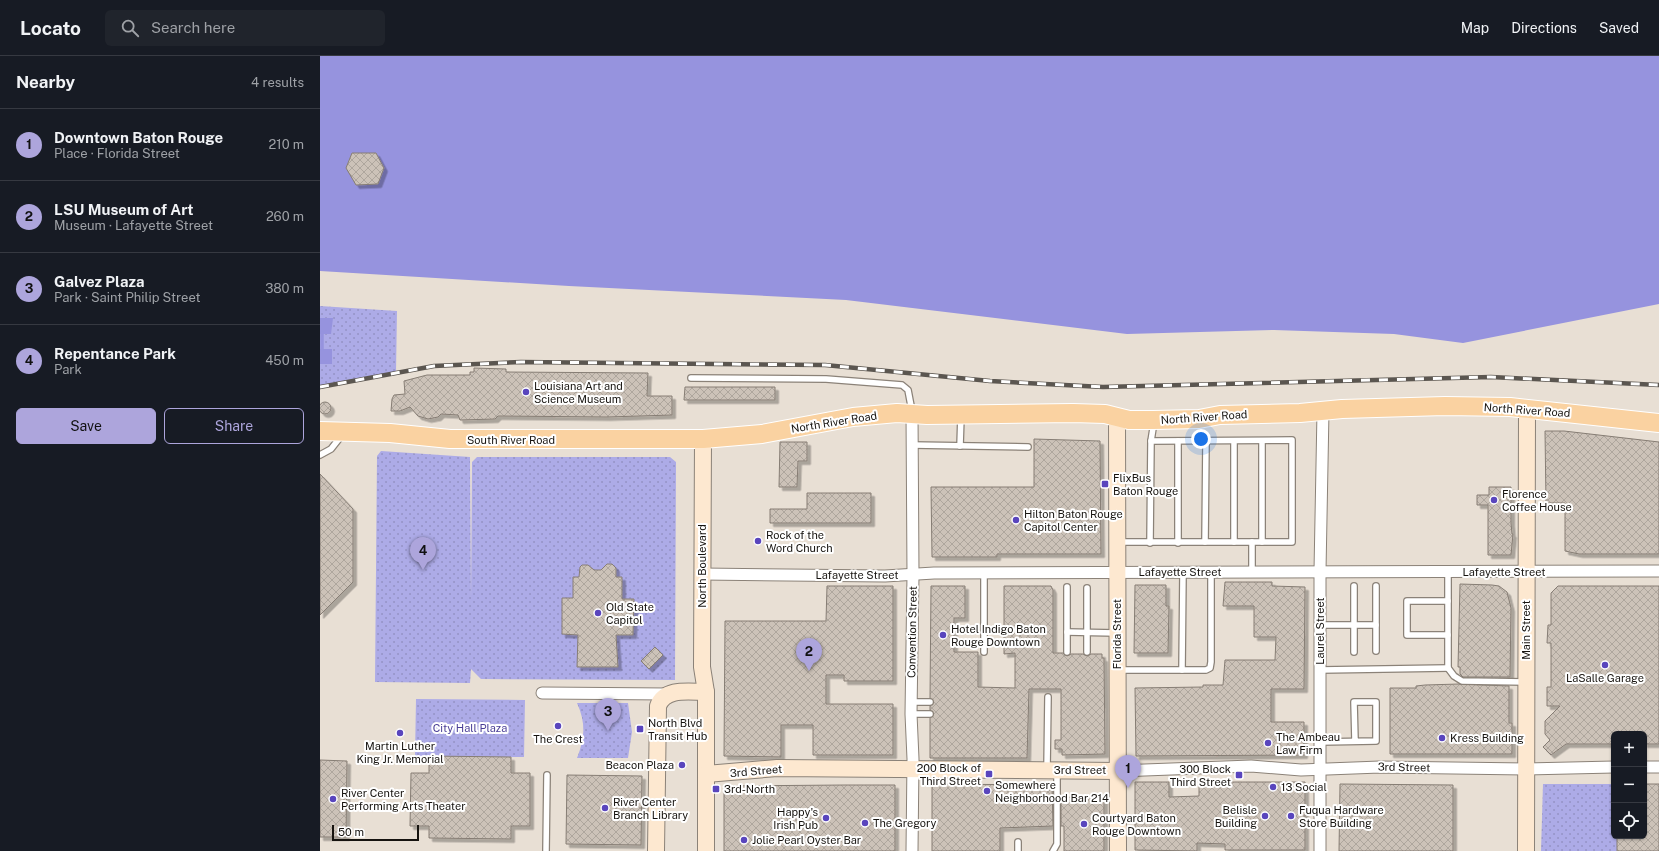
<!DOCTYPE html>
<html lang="en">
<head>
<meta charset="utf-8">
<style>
	:root { --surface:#171b24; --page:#20242c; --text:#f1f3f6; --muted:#9ea1a6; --line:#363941; --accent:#ada5dc }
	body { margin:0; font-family:"Public Sans",sans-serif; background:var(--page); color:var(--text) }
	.controls { position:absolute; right:12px; bottom:12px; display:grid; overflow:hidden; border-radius:6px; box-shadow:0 1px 3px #0004 }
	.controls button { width:36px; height:36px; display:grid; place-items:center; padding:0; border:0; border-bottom:1px solid var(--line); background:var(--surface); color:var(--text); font:20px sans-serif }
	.scale { position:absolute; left:12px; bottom:10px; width:87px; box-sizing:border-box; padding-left:4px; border:2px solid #16130f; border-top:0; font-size:11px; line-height:14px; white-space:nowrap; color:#16130f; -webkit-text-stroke:3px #fff; paint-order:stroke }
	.you { position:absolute; left:881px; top:383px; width:14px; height:14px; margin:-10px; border:3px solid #fff; border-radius:50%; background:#1a73e8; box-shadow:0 0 0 6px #1a73e833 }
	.badge { display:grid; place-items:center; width:26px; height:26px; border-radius:50%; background:var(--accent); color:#111; font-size:13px; font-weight:700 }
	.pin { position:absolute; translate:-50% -33px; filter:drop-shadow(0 1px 2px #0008) }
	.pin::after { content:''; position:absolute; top:21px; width:14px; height:12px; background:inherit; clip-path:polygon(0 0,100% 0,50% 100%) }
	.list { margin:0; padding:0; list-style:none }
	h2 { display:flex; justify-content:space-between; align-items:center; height:52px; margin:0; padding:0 16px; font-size:17px }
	h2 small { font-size:13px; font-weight:400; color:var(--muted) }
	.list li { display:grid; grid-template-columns:26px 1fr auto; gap:12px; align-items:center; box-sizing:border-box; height:72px; padding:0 16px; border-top:1px solid var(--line) }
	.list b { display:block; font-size:15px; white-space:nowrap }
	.list p { margin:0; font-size:13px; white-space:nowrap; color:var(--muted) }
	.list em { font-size:13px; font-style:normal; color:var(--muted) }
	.actions { display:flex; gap:8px; padding:12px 16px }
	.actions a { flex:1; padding:9px 0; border:1px solid var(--accent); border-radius:6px; text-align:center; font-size:14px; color:var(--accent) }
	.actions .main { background:var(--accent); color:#111 }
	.icon { flex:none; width:22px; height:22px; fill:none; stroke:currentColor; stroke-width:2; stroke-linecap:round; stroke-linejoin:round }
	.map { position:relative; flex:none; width:1339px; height:795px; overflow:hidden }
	header { display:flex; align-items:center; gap:24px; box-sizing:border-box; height:56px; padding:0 20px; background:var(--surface); border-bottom:1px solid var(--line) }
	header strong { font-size:19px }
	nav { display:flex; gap:22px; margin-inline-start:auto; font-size:14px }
	.search { width:280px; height:36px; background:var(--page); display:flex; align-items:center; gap:10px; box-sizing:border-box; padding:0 14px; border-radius:6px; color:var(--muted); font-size:15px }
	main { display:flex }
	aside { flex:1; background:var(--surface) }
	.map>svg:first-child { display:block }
</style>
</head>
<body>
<header>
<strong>Locato</strong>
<div class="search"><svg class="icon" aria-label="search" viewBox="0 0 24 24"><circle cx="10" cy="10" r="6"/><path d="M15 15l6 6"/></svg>Search here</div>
<nav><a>Map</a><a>Directions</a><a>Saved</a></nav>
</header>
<main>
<aside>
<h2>Nearby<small>4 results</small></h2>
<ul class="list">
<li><span class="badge">1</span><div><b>Downtown Baton Rouge</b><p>Place · Florida Street</p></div><em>210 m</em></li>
<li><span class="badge">2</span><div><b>LSU Museum of Art</b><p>Museum · Lafayette Street</p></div><em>260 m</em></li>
<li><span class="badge">3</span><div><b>Galvez Plaza</b><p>Park · Saint Philip Street</p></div><em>380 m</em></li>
<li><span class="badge">4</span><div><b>Repentance Park</b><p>Park</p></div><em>450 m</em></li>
</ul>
<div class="actions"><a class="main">Save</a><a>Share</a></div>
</aside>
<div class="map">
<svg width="1339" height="795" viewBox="0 0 1339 795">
	<defs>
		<pattern id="grass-dots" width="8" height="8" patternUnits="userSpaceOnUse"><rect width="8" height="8" fill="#adabe7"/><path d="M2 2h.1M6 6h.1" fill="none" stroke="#9492c5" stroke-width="1.8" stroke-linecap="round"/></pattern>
		<pattern id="building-cross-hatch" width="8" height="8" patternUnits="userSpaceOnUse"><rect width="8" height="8" fill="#ccc2b8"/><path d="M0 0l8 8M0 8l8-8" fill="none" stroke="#aea69d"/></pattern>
		<filter id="shadow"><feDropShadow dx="3.5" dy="3.5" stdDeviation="0" flood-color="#0004"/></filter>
	</defs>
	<rect width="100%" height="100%" fill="#e8dfd4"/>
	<!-- grass -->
	<g fill="url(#grass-dots)">
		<polygon points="0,250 77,255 76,316 0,332"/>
		<polygon points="61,395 150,401 151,544 152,406 157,401 350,401 356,406 355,624 161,623 151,613 150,627 55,626 57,400"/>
		<polygon points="96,643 205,644 204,701 95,701"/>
		<path d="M308 647 312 676 308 702H257C265 682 266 667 257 647Z"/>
		<polygon points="1223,728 1294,728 1294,780 1297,780 1297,795 1221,795"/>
	</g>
	<!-- water -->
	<g fill="#9693de">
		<polygon points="0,0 1339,0 1339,248 1143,287 1074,278 954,274 807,278 526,244 249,230 0,215"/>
		<polygon points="0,262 13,262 11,278 0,278"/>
		<rect x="0" y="293" width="12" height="15"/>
	</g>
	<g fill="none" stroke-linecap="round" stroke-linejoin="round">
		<!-- stream -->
		<polyline stroke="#9693de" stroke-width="3.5" points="2,277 2,293"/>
	</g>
	<!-- building -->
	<g fill="url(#building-cross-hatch)" stroke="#867d74" filter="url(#shadow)">
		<polygon points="32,97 56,97 64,112 58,128 36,129 26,112"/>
		<polygon points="154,312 186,313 186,316 328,317 327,340 352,340 352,359 287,361 178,360 175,363 140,364 138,359 121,358 118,361 108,363 98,360 90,351 80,355 71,355 72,343 74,339 85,338 84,325 107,319 150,319 150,316 154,316"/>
		<polygon points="365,331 455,331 455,344 364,344"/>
		<circle cx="5" cy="352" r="6"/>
		<polygon points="1225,375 1244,375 1339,386 1339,498 1259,498 1245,495 1245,447 1226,447"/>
		<polygon points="714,383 780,385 781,498 677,498 677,501 612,501 611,431 714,431"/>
		<polygon points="460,386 487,386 487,405 478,405 477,431 459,431"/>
		<polygon points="0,418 33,453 33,526 0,559"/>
		<polygon points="1169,431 1191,431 1191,467 1192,478 1193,478 1191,499 1168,499 1168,449 1157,449 1157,439 1169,439"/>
		<polygon points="487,437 551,437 551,467 450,467 450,453 487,453"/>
		<polygon points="287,508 292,508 296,512 296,521 302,521 302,543 314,543 313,579 296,579 298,611 257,611 258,579 242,578 242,542 253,542 253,521 259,521 260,511 262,509 268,509 274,514 281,514"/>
		<polygon points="905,526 952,526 952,530 985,531 984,633 951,633 951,666 984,666 984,699 816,700 815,632 883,631 883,629 903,629 905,604 955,604 956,581 934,581 934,550 903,550"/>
		<polygon points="1140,528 1172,529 1179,530 1187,536 1191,552 1190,621 1143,621 1140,618 1140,611 1138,611"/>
		<polygon points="815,529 846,529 846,550 849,550 848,597 814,597"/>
		<polygon points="507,530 573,530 573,625 524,625 524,619 506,619 506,648 573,648 573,699 493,699 493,669 461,669 461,701 404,700 405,565 506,565"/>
		<polygon points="611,530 645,530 645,562 634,562 634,596 658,596 658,631 695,632 695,597 684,598 684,530 731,530 733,534 733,597 743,597 747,600 751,598 763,598 767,600 771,598 782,598 782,602 784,602 785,698 742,699 742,693 735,693 735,684 741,684 741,633 709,633 707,702 610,702 610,662 614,658 610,654 610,650 614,646 610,642"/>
		<polygon points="1238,530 1339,530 1339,688 1324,688 1324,678 1294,678 1294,688 1246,688 1231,699 1223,691 1230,684 1225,678 1225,665 1240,650 1227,650 1227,631 1231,631 1231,587 1227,587 1228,569 1231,569 1231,537"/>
		<polygon points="335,591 343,599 329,613 321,605"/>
		<polygon points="1139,628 1189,630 1189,667 1192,667 1192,698 1070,698 1070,632 1096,632 1096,630 1105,629"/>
		<polygon points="109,700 191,701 191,717 210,717 210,770 191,770 191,783 109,782 109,770 90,770 91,717 109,717"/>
		<polygon points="0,704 27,705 26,781 0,781"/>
		<polygon points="247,719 322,720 321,789 246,788"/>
		<polygon points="815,726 849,726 849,741 879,740 879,726 985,726 985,794 905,794 905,788 877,787 877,795 815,794"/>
		<polygon points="612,728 732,729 733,770 680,772 680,795 612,795"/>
		<polygon points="1020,728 1133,729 1133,795 1019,795"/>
		<polygon points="1324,728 1339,728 1339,795 1297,795 1297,780 1324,780"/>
		<polygon points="525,729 575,729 575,795 404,795 404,730"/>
		<polygon points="741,741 784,742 784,795 744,795 744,770 741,770"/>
	</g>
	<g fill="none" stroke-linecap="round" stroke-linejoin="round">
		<!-- lane casing -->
		<g stroke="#8b8278" stroke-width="8">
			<g id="lane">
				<polyline points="371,322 506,323 582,329 588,334 592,355"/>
				<polyline points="592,389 708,391"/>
				<polyline points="640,390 641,360"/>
				<polyline points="0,399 11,393 22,379"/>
				<polyline points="799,486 972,486 972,384 831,385 834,366"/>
				<polyline points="885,486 886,385"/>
				<polyline points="914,486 914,385"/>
				<polyline points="942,486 942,385"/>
				<polyline points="830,487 831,385"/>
				<polyline points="858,487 858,385"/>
				<polyline points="863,516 862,614 886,614 890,612 891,606 891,516"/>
				<polyline points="932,516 932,486"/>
				<polyline points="1128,516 1128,612 1134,620 1142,625 1206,626"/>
				<polyline points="1128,545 1087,545 1087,579 1128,579"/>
				<polyline points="1000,569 1056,569"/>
				<polyline points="747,576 797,577"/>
				<polyline points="1056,595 1056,530"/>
				<polyline points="664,596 664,517"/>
				<polyline points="747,596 747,531"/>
				<polyline points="767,596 767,532"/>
				<polyline points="1034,596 1034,530"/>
				<polyline points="799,614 862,614"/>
				<polyline points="1000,614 1128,612"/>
				<polyline points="591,646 610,646"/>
				<polyline points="591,658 610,658"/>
				<polyline points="1000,686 1056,685 1056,646 1034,646 1035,685"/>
				<polyline points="727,713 728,641"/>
				<polyline points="226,795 227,719"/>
				<polyline points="698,795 698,786"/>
				<polyline points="733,795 737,788 737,717"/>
			</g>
		</g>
		<!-- street casing -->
		<g stroke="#8b8278" stroke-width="13">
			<g id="street">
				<polyline points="592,357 593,519 591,658 593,703 592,795"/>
				<polyline points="382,518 565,520 614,517 1339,515"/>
				<polyline points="222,637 347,638"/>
				<polyline points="1324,711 1339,711"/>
				<polyline points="798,715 931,710 981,714 1060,711 1206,713 1294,711"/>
				<polyline points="1000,795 1000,515 1003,355"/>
			</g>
		</g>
		<!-- secondary casing -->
		<g stroke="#8b8278" stroke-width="18">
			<g id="secondary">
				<polyline points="797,362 798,795"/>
				<polyline points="383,383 382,611 386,636 386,795"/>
				<polyline points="386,718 457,712 798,715"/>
				<path d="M336 795 338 650C345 631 370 636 386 636"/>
				<polyline points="1206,795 1207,353"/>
			</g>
		</g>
		<!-- primary casing -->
		<g stroke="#fff" stroke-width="20">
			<polyline id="primary" points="0,375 70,377 130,383 383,383 442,378 533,361 577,357 607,359 753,357 785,358 809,364 833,364 879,363 900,359 980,357 1022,353 1125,350 1190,351 1339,367"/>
		</g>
		<!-- lane -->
		<use href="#lane" stroke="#fff" stroke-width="5.5"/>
		<!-- street -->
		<use href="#street" stroke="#fff" stroke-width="11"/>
		<!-- secondary -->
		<use href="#secondary" stroke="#fde8d0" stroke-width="16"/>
		<!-- primary -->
		<use href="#primary" stroke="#fad2a1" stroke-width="18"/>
		<!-- rail casing -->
		<g stroke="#5b5650" stroke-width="4.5">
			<polyline id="rail" points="0,331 114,310 201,306 505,309 670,325 783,331 1171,321 1339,329"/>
		</g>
		<!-- rail -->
		<use href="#rail" stroke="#fff" stroke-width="3" stroke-dasharray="9" stroke-linecap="butt"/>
	</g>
	<!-- markers -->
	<g fill="#5945bd" stroke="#fff" stroke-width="1.5">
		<circle cx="206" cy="336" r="4"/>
		<rect x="781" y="424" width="8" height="8" rx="2"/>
		<circle cx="1174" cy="444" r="4"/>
		<circle cx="696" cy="464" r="4"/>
		<circle cx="438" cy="485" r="4"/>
		<circle cx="278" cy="557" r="4"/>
		<circle cx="623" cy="579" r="4"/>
		<circle cx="1285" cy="609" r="4"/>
		<circle cx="238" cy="670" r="4"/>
		<rect x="316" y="669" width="8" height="8" rx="2"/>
		<circle cx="80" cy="677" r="4"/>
		<circle cx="1122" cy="682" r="4"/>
		<circle cx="948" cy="687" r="4"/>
		<circle cx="362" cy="709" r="4"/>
		<rect x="665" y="714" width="8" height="8" rx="2"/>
		<rect x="915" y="715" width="8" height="8" rx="2"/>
		<circle cx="953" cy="731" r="4"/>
		<rect x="392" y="729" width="8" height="8" rx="2"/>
		<circle cx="667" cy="735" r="4"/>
		<circle cx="13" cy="743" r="4"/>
		<circle cx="285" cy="752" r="4"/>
		<circle cx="945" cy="760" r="4"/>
		<circle cx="971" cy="760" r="4"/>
		<circle cx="506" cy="762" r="4"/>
		<circle cx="545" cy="767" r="4"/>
		<circle cx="764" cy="768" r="4"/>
		<circle cx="424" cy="784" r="4"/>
	</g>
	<g text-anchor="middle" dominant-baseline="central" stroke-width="4" stroke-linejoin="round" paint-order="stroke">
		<!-- poi labels -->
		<g font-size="11" fill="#16130f" stroke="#fff" text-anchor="start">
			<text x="214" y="330">Louisiana Art and<tspan x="214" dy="13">Science Museum</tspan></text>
			<text x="793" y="422">FlixBus<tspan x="793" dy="13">Baton Rouge</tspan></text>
			<text x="1182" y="438">Florence<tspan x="1182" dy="13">Coffee House</tspan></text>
			<text x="704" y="458">Hilton Baton Rouge<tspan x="704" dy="13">Capitol Center</tspan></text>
			<text x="446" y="479">Rock of the<tspan x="446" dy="13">Word Church</tspan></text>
			<text x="286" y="551">Old State<tspan x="286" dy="13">Capitol</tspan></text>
			<text x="631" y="573">Hotel Indigo Baton<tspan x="631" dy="13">Rouge Downtown</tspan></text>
			<text x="1285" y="622" text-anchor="middle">LaSalle Garage</text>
			<text x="328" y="667">North Blvd<tspan x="328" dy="13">Transit Hub</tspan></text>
			<text x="956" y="681">The Ambeau<tspan x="956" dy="13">Law Firm</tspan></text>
			<text x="1130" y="682">Kress Building</text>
			<text x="238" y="683" text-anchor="middle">The Crest</text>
			<text x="80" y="690" text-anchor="middle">Martin Luther<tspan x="80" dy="13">King Jr. Memorial</tspan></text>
			<text x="354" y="709" text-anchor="end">Beacon Plaza</text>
			<text x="661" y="712" text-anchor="end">200 Block of<tspan x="661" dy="13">Third Street</tspan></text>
			<text x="911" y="713" text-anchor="end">300 Block<tspan x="911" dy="13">Third Street</tspan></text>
			<text x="675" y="729">Somewhere<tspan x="675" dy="13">Neighborhood Bar 214</tspan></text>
			<text x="961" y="731">13 Social</text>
			<text x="404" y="733">3rd-North</text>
			<text x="21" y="737">River Center<tspan x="21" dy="13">Performing Arts Theater</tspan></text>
			<text x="293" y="746">River Center<tspan x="293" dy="13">Branch Library</tspan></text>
			<text x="937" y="754" text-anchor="end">Belisle<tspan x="937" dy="13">Building</tspan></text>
			<text x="979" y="754">Fuqua Hardware<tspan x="979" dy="13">Store Building</tspan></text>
			<text x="498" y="756" text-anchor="end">Happy's<tspan x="498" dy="13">Irish Pub</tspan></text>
			<text x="772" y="762">Courtyard Baton<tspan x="772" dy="13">Rouge Downtown</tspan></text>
			<text x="553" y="767">The Gregory</text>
			<text x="432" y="784">Jolie Pearl Oyster Bar</text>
		</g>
		<!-- street labels -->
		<g font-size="11" fill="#16130f" stroke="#fff">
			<text transform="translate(1207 354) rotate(4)">North River Road</text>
			<text transform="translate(884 361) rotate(-4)">North River Road</text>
			<text transform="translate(514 366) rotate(-9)">North River Road</text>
			<text x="191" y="384">South River Road</text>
			<text transform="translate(382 510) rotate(-90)">North Boulevard</text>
			<text x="860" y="516">Lafayette Street</text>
			<text x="1184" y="516">Lafayette Street</text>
			<text x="537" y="519">Lafayette Street</text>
			<text transform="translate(1206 574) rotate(-90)">Main Street</text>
			<text transform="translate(1000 575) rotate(-90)">Laurel Street</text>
			<text transform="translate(592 576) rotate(-89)">Convention Street</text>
			<text transform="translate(797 578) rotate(-90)">Florida Street</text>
			<text transform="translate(1084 711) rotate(1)">3rd Street</text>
			<text x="760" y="714">3rd Street</text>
			<text transform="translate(436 715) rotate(-5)">3rd Street</text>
		</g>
		<!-- park labels -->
		<g font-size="11" fill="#4a3e96" stroke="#fff">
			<text x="150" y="672">City Hall Plaza</text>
		</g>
	</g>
</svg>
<div class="controls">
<button>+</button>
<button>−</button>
<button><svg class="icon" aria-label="locate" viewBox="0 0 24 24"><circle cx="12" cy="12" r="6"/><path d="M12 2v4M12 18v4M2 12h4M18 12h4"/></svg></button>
</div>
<div class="scale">50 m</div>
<div class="you"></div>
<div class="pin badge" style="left:808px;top:732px">1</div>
<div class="pin badge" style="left:489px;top:615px">2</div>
<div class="pin badge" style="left:288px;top:675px">3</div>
<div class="pin badge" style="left:103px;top:514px">4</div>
</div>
</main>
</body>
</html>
